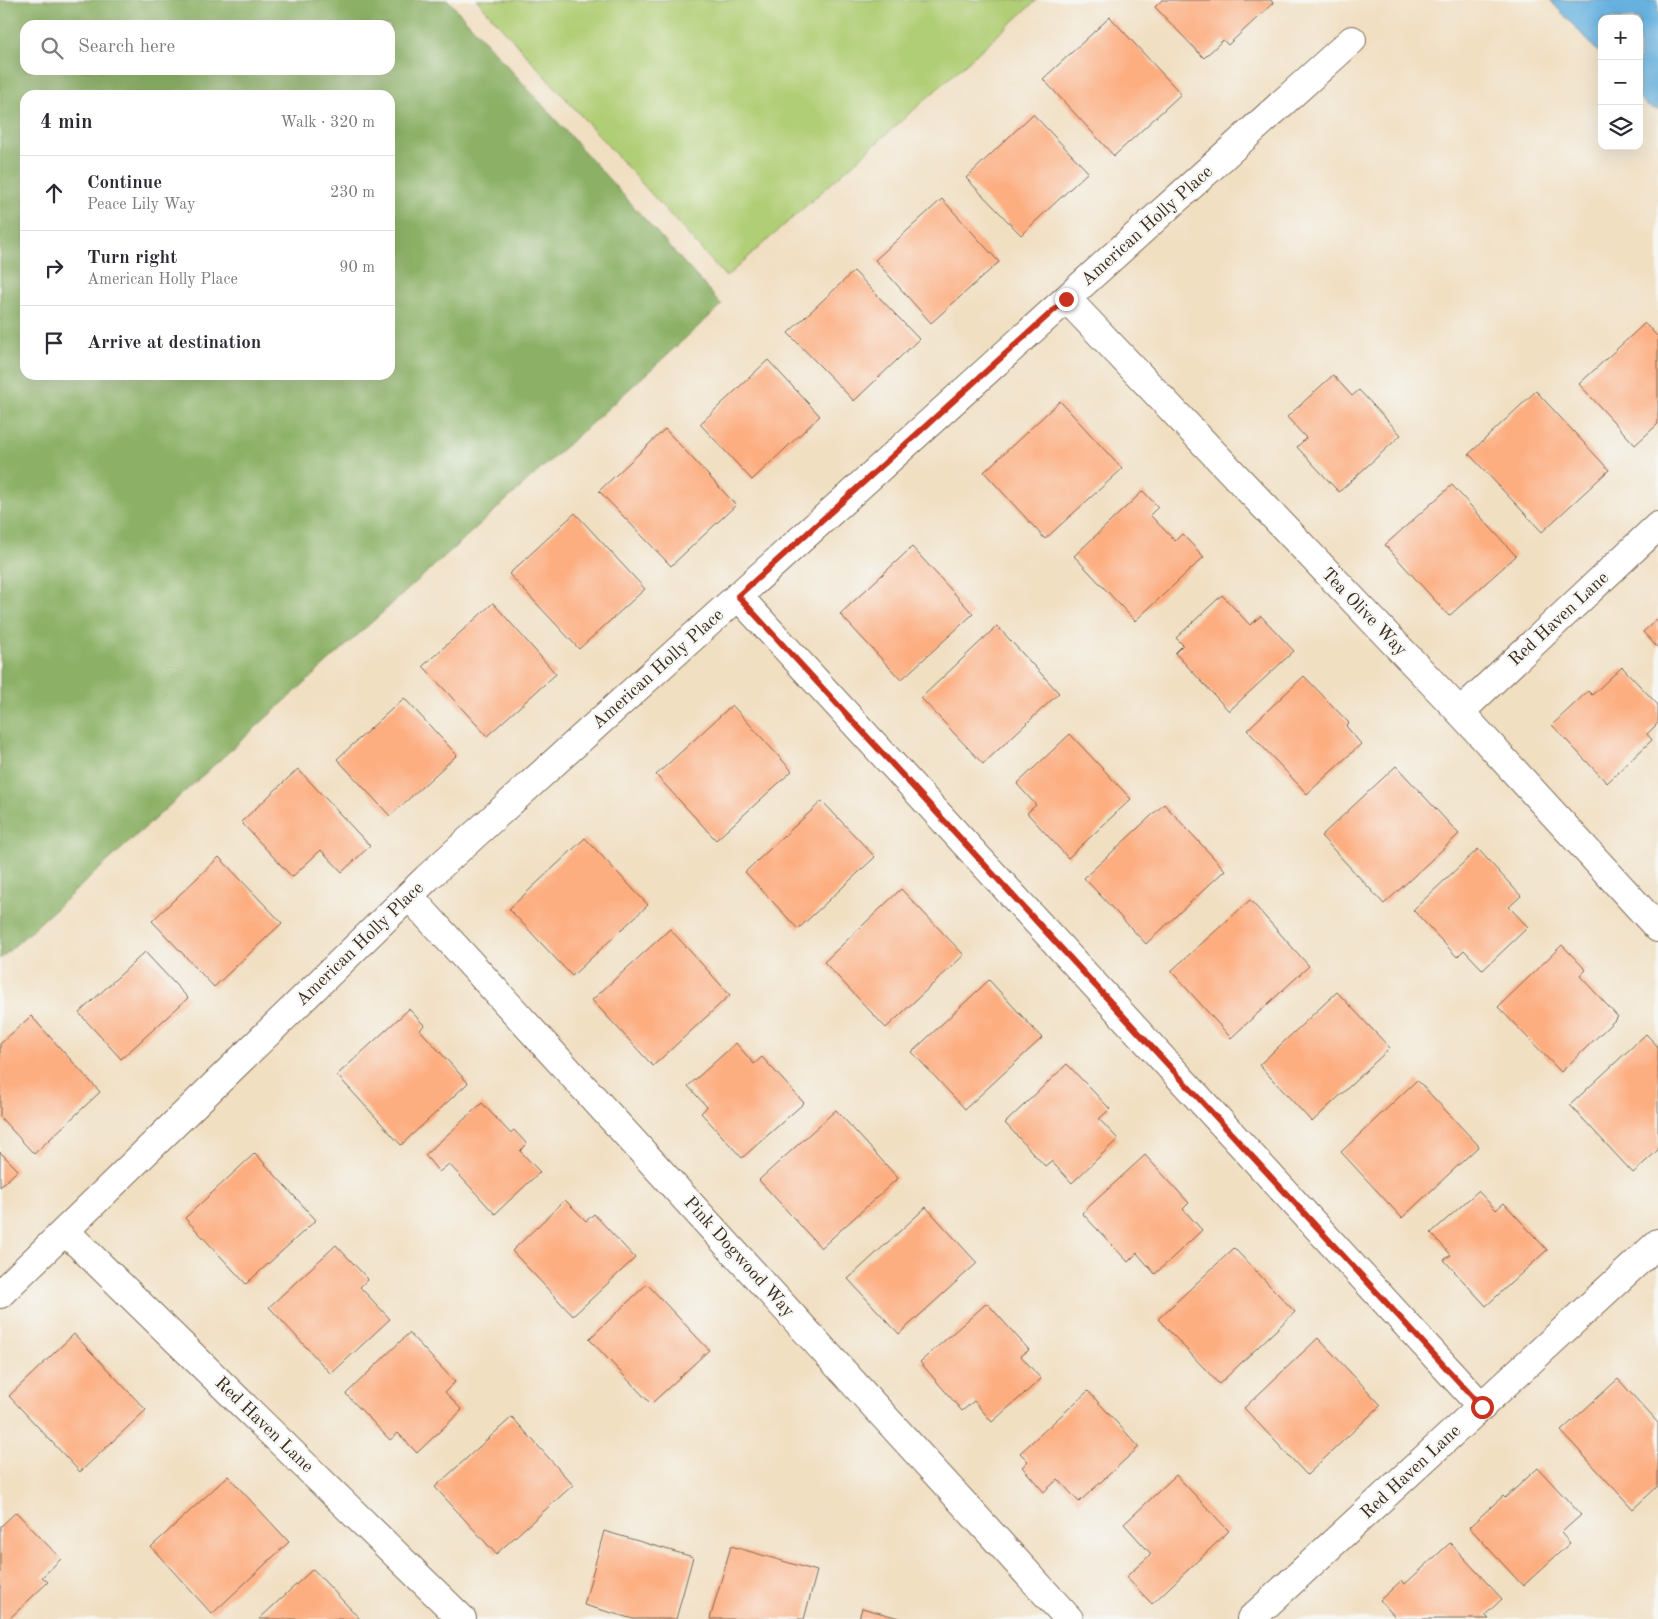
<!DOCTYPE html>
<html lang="en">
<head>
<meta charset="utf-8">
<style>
	:root { --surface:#fff; --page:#f2f2f3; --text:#2b2b33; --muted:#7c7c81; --line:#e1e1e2 }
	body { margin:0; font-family:"Old Standard TT",serif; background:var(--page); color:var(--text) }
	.controls { position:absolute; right:15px; top:15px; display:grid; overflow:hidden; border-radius:10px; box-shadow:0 5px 20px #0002 }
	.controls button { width:45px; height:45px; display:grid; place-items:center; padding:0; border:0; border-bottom:1px solid var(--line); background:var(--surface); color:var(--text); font:25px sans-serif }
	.stop { position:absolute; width:15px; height:15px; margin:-11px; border:4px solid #c8321e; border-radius:50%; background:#fff }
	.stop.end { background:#c8321e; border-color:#fff; box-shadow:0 1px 5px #0008 }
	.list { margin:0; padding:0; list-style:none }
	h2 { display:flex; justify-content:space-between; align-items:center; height:65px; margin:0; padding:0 20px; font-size:21px }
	h2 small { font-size:16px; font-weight:400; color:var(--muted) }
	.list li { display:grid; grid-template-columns:32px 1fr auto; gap:15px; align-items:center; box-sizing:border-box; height:75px; padding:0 20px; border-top:1px solid var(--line) }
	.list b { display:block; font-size:19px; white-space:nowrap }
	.list p { margin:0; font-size:16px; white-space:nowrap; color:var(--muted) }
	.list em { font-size:16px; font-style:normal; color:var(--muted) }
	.icon { flex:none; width:28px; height:28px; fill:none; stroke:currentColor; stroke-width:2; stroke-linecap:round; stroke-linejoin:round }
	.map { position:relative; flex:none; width:1658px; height:1619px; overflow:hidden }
	.search { position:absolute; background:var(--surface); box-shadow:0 5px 20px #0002; left:20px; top:20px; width:375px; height:55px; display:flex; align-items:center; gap:12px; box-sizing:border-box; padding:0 18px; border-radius:15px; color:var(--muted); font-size:19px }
	.panel { position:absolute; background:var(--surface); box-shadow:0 5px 20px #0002; left:20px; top:90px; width:375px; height:290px; border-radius:15px }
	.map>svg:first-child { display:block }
</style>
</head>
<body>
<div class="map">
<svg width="1658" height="1619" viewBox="0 0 1658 1619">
	<rect width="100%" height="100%" fill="#f6f6f2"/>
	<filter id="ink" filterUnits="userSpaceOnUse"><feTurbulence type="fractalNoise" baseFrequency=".02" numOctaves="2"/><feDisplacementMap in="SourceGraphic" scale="10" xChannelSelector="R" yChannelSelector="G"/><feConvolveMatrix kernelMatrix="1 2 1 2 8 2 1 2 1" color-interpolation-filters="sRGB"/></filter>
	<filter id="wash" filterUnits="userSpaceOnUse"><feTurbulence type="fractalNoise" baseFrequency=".0096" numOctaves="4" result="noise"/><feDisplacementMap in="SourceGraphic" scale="20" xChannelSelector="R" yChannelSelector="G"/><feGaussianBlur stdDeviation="1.12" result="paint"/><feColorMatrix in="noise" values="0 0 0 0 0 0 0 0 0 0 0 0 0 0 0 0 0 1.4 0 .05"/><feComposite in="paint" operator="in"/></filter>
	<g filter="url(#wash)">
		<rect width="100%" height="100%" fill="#f1dfc2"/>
		<!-- green -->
		<polygon fill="#b0ce75" stroke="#767c4a" points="477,0 1037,0 726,277"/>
		<!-- forest -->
		<path fill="#8cb166" stroke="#646e42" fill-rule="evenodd" d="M0 0H448L722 305 0 959ZM25 25H390V70H25ZM25 95H390V375H25Z"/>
		<!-- water -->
		<polygon fill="#68b2e0" stroke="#526e7f" points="1550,0 1658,0 1658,110 1647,106 1639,98 1639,19 1602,19 1602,56"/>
		<g id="blocks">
			<!-- building -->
			<g fill="#fdae81">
				<polygon points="1162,0 1271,0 1273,3 1228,45 1223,40 1204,58 1155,7"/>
				<polygon points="1110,17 1181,94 1114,156 1043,79"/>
				<polygon points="1033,114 1088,172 1021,235 966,178"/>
				<polygon points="942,199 999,262 931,323 875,260"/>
				<polygon points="854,271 919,339 854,401 788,333"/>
				<polygon points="1645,323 1658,337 1658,424 1635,445 1579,384"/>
				<polygon points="768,360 820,416 752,480 700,424"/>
				<polygon points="1333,375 1352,396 1359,390 1401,435 1339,492 1297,447 1306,438 1287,417"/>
				<polygon points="1536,391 1609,470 1542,532 1469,454"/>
				<polygon points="1060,401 1122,469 1045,539 984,472"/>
				<polygon points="665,429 736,505 671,566 599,491"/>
				<polygon points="1452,485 1516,556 1449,616 1385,545"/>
				<polygon points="1143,491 1158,507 1150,515 1175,541 1182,534 1204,557 1135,621 1074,556"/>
				<polygon points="575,513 645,589 579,649 509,574"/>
				<polygon points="912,547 973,614 901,680 840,614"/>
				<polygon points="1222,595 1250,625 1261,616 1294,651 1229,711 1175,653 1183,645 1176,638"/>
				<polygon points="493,603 556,674 487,736 423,666"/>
				<polygon points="1658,618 1658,648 1643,632"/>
				<polygon points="997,626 1059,693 983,764 921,698"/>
				<polygon points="1622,667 1658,705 1658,723 1647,734 1652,740 1607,783 1552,725 1588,691 1592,695"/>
				<polygon points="1304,676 1349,723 1346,726 1361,744 1307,794 1247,730"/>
				<polygon points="404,698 457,755 390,816 337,759"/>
				<polygon points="732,705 792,771 716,840 656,775"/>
				<polygon points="1070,734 1131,799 1068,858 1027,813 1036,805 1017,784"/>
				<polygon points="1396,766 1459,834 1384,904 1321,836"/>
				<polygon points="298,769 370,846 342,872 321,850 292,877 241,822"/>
				<polygon points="822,801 875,857 798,929 745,872"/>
				<polygon points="1164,804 1225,870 1146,944 1084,878"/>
				<polygon points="585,838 648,905 572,976 509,909"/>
				<polygon points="1478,849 1521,896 1509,907 1528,927 1483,970 1464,950 1457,957 1413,910"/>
				<polygon points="219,857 282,923 214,987 152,921"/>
				<polygon points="901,889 964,955 886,1028 824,962"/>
				<polygon points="1250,900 1309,966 1231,1038 1171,971"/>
				<polygon points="670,929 730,995 653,1066 592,1000"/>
				<polygon points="1562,945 1586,970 1580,976 1618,1017 1561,1072 1498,1007"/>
				<polygon points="145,952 188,998 121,1059 79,1013"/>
				<polygon points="989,980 1042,1038 965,1109 912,1052"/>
				<polygon points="1337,992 1390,1048 1312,1122 1259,1065"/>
				<polygon points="409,1009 424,1025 420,1030 468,1083 401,1145 337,1075"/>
				<polygon points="31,1016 100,1092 34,1154 0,1117 0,1044"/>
				<polygon points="1646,1034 1658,1047 1658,1150 1633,1173 1570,1105"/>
				<polygon points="736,1043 754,1064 762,1057 804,1103 742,1158 701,1113 707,1107 688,1086"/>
				<polygon points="1067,1064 1110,1109 1099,1119 1118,1139 1072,1183 1051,1161 1045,1166 1005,1123"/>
				<polygon points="1417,1080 1479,1146 1402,1218 1341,1152"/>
				<polygon points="482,1103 510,1133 514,1130 527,1144 520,1151 540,1172 495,1214 449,1164 439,1172 425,1155"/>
				<polygon points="836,1110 898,1178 821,1248 759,1180"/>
				<polygon points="0,1152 18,1170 0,1187"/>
				<polygon points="255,1153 316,1220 246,1284 185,1218"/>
				<polygon points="1145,1155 1189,1203 1183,1209 1202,1230 1155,1274 1137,1253 1128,1262 1082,1213"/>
				<polygon points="1478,1191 1496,1210 1504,1203 1547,1250 1486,1306 1444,1260 1451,1255 1431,1233"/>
				<polygon points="565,1200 586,1221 594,1214 635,1258 573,1316 512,1251"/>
				<polygon points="926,1207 977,1263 899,1334 848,1279"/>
				<polygon points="336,1245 368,1279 360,1287 390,1319 331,1374 269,1307"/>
				<polygon points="1234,1248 1295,1312 1219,1384 1158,1319"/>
				<polygon points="647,1284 709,1350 651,1404 589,1339"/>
				<polygon points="987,1303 1029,1350 1021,1356 1041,1379 992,1422 974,1401 962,1411 920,1362"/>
				<polygon points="409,1333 455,1382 445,1392 462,1410 417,1453 398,1433 390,1440 346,1394"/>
				<polygon points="74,1334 146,1410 80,1472 9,1396"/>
				<polygon points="1318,1338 1381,1405 1307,1475 1244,1408"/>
				<polygon points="1618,1379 1658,1423 1658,1486 1633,1509 1561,1431"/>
				<polygon points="1088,1391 1139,1447 1079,1502 1058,1479 1044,1492 1022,1467 1028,1461 1020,1453"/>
				<polygon points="512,1417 573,1485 496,1554 435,1487"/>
				<polygon points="1538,1468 1581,1515 1561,1533 1570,1543 1523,1586 1469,1527 1503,1496 1505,1498"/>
				<polygon points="1176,1475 1229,1531 1152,1604 1126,1577 1151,1554 1124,1524"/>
				<polygon points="228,1476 289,1542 212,1614 151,1547"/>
				<polygon points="16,1512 61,1559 42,1577 48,1582 9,1619 0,1619 0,1527"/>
				<polygon points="604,1531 693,1557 676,1619 633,1619 584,1605"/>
				<polygon points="1450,1543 1502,1599 1485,1615 1489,1619 1397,1619 1380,1600 1402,1580 1405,1584"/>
				<polygon points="731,1546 817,1571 804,1619 710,1619"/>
				<polygon points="313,1569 360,1619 259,1619"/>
				<polygon points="862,1608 899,1618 899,1619 859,1619"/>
			</g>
		</g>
	</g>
	<g filter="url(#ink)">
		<use href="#blocks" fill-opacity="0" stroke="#7b6957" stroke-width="1"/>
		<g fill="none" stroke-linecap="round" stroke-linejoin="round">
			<!-- minor casing -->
			<g stroke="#7b6957" stroke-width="30">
				<g id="minor">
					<polyline points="1067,299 1460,712 1658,928"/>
					<polyline points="738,596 1482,1407"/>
					<polyline points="1460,712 1658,526"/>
					<polyline points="409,896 1069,1619"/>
					<polyline points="65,1231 462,1619"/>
					<polyline points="0,1294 427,878 1352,40"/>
					<polyline points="1251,1619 1658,1243"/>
				</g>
			</g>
			<!-- minor -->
			<use href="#minor" stroke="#fff" stroke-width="28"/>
		</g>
	</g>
	<g fill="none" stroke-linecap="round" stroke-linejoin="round" filter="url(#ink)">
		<!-- route -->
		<polyline stroke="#c8321e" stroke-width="6" points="1066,299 738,596 1482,1407"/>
	</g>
	<g text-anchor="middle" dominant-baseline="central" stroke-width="4.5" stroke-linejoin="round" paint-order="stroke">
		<!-- street labels -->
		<g font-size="18" fill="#3b2a1e" stroke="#f6f6f2">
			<text transform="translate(1147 226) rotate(-42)">American Holly Place</text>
			<text transform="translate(1364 612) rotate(46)">Tea Olive Way</text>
			<text transform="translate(1559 619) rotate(-43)">Red Haven Lane</text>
			<text transform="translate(658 669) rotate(-42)">American Holly Place</text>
			<text transform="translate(360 944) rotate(-44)">American Holly Place</text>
			<text transform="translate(739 1257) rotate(48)">Pink Dogwood Way</text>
			<text transform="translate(264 1425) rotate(44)">Red Haven Lane</text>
			<text transform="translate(1411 1472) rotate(-43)">Red Haven Lane</text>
		</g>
	</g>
</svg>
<div class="controls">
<button>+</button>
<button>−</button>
<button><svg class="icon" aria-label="layers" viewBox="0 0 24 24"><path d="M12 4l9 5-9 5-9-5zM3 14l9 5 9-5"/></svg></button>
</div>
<div class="stop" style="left:1482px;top:1407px"></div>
<div class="stop end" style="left:1066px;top:299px"></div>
<div class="search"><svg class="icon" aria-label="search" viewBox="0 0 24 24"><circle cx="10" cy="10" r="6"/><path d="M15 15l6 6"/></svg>Search here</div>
<section class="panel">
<h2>4 min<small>Walk · 320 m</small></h2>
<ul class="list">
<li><svg class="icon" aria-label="ahead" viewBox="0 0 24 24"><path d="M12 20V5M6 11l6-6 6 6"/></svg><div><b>Continue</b><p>Peace Lily Way</p></div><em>230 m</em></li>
<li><svg class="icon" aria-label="right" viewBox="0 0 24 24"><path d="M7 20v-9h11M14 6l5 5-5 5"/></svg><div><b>Turn right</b><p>American Holly Place</p></div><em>90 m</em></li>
<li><svg class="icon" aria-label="arrive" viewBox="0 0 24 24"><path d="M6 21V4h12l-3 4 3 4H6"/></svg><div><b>Arrive at destination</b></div></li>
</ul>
</section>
</div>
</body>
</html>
